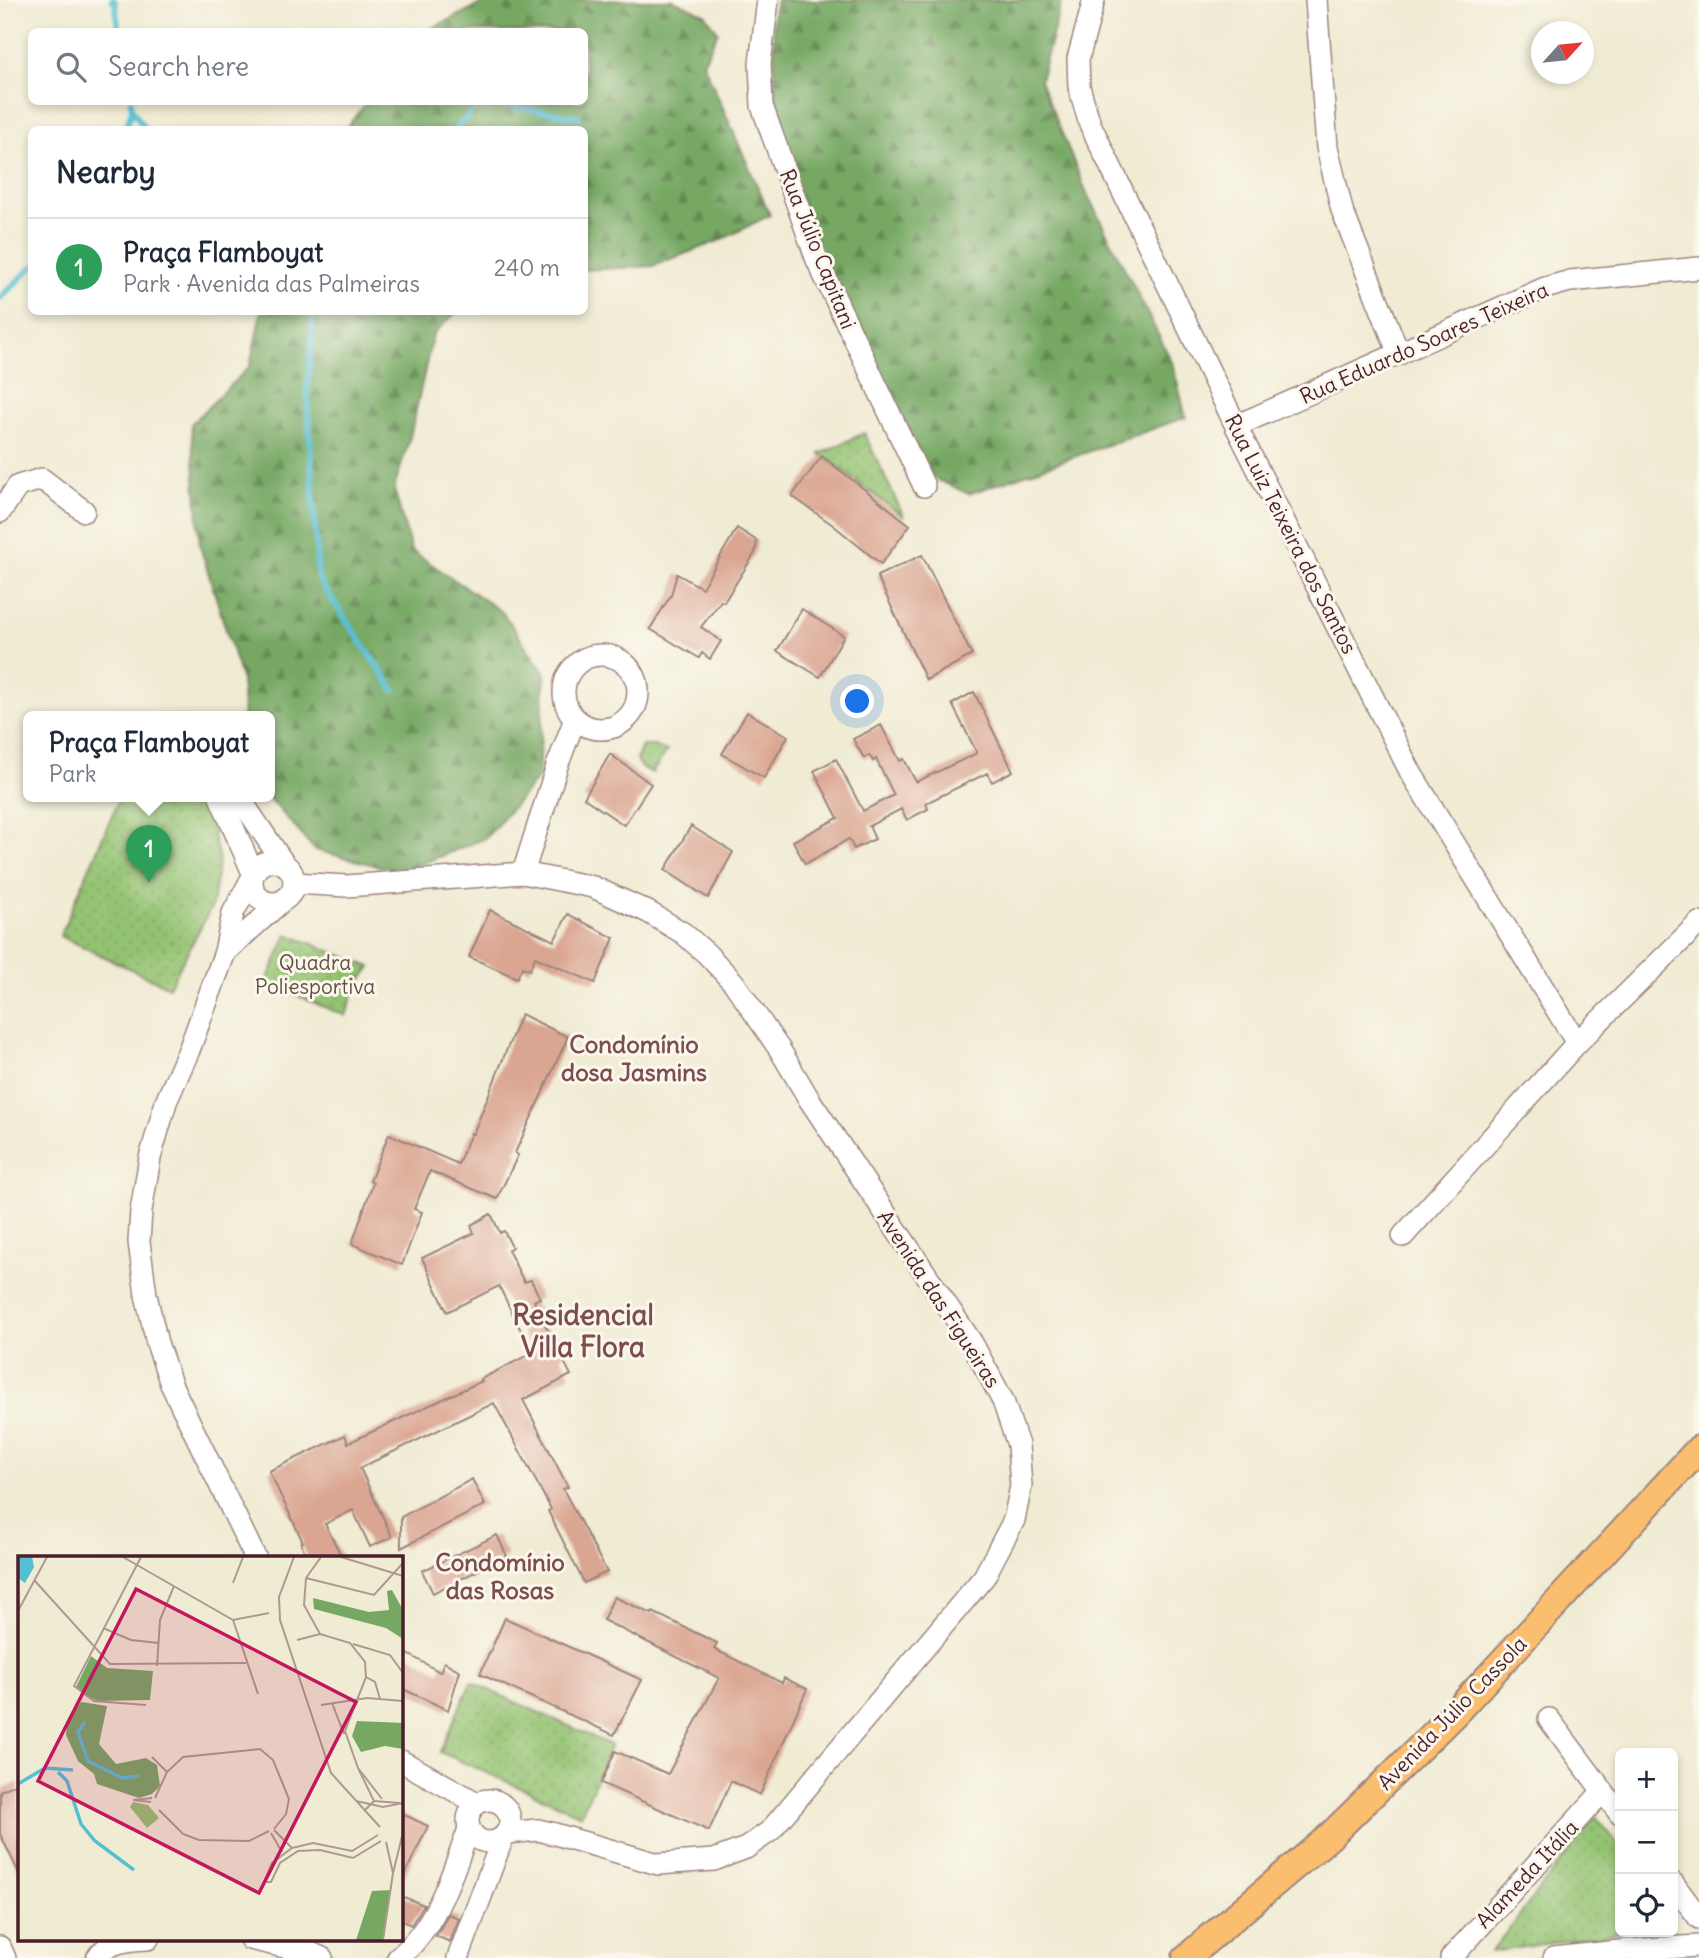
<!DOCTYPE html>
<html lang="en">
<head>
<meta charset="utf-8">
<style>
	:root { --surface:#fff; --page:#f6f6f7; --text:#1f2937; --muted:#747a83; --line:#e0e1e3; --accent:#d93025 }
	body { margin:0; font-family:Delius,sans-serif; background:var(--page); color:var(--text) }
	.controls { position:absolute; right:21px; bottom:21px; display:grid; overflow:hidden; border-radius:10px; box-shadow:0 4px 10px #0003 }
	.controls button { width:63px; height:63px; display:grid; place-items:center; padding:0; border:0; border-bottom:2px solid var(--line); background:var(--surface); color:var(--text); font:35px sans-serif }
	.compass { position:absolute; left:1531px; top:21px; width:63px; height:63px; border-radius:50%; background:var(--surface); box-shadow:0 4px 10px #0003; rotate:63deg }
	.you { position:absolute; left:858px; top:702px; width:24px; height:24px; margin:-18px; border:5px solid #fff; border-radius:50%; background:#1a73e8; box-shadow:0 0 0 10px #1a73e833 }
	.badge { display:grid; place-items:center; width:46px; height:46px; border-radius:50%; background:var(--accent); color:#fff; font-size:23px; font-weight:700 }
	.pin { position:absolute; translate:-50% -58px; filter:drop-shadow(0 2px 4px #0008) }
	.pin::after { content:''; position:absolute; top:37px; width:24px; height:21px; background:inherit; clip-path:polygon(0 0,100% 0,50% 100%) }
	.popup { position:absolute; left:23px; top:711px; width:252px; height:91px; box-sizing:border-box; display:grid; place-content:center; border-radius:10px; background:var(--surface); filter:drop-shadow(0 2px 5px #0005); font-size:23px; white-space:nowrap; color:var(--muted) }
	.popup b { font-size:26px; color:var(--text) }
	.popup::after { content:''; position:absolute; left:50%; top:100%; margin-left:-14px; border:14px solid transparent; border-top-color:var(--surface) }
	.list { margin:0; padding:0; list-style:none }
	h2 { display:flex; justify-content:space-between; align-items:center; height:91px; margin:0; padding:0 28px; font-size:30px }
	h2 small { font-size:23px; font-weight:400; color:var(--muted) }
	.list li { display:grid; grid-template-columns:46px 1fr auto; gap:21px; align-items:center; box-sizing:border-box; height:98px; padding:0 28px; border-top:2px solid var(--line) }
	.list b { display:block; font-size:26px; white-space:nowrap }
	.list p { margin:0; font-size:23px; white-space:nowrap; color:var(--muted) }
	.list em { font-size:23px; font-style:normal; color:var(--muted) }
	.icon { flex:none; width:38px; height:38px; fill:none; stroke:currentColor; stroke-width:2; stroke-linecap:round; stroke-linejoin:round }
	.map { position:relative; flex:none; width:1699px; height:1958px; overflow:hidden }
	.search { position:absolute; background:var(--surface); box-shadow:0 4px 10px #0003; left:28px; top:28px; width:560px; height:77px; display:flex; align-items:center; gap:18px; box-sizing:border-box; padding:0 24px; border-radius:10px; color:var(--muted); font-size:26px }
	.panel { position:absolute; background:var(--surface); box-shadow:0 4px 10px #0003; left:28px; top:126px; width:560px; height:189px; border-radius:10px }
	.map>svg:first-child { display:block }
</style>
</head>
<body>
<div class="map">
<svg width="1699" height="1958" viewBox="0 0 1699 1958">
	<defs>
		<pattern id="grass-dots" width="8" height="8" patternUnits="userSpaceOnUse" patternTransform="scale(1.75)"><rect width="8" height="8" fill="#93c271"/><path d="M2 2h.1M6 6h.1" fill="none" stroke="#80a662" stroke-width="1.8" stroke-linecap="round"/></pattern>
		<pattern id="forest-firs" width="22" height="20" patternUnits="userSpaceOnUse" patternTransform="scale(1.75)"><rect width="22" height="20" fill="#76a863"/><path d="M5 1l3.5 6h-7zM16 11l3.5 6h-7z" fill="#638852"/></pattern>
	</defs>
	<rect width="100%" height="100%" fill="#fbf7ec"/>
	<filter id="ink" filterUnits="userSpaceOnUse"><feTurbulence type="fractalNoise" baseFrequency=".0143" numOctaves="2"/><feDisplacementMap in="SourceGraphic" scale="14" xChannelSelector="R" yChannelSelector="G"/><feConvolveMatrix kernelMatrix="1 2 1 2 8 2 1 2 1" color-interpolation-filters="sRGB"/></filter>
	<filter id="wash" filterUnits="userSpaceOnUse"><feTurbulence type="fractalNoise" baseFrequency=".00686" numOctaves="4" result="noise"/><feDisplacementMap in="SourceGraphic" scale="28" xChannelSelector="R" yChannelSelector="G"/><feGaussianBlur stdDeviation="1.57" result="paint"/><feColorMatrix in="noise" values="0 0 0 0 0 0 0 0 0 0 0 0 0 0 0 0 0 1.4 0 .05"/><feComposite in="paint" operator="in"/></filter>
	<g filter="url(#wash)">
		<rect width="100%" height="100%" fill="#f0ebd3"/>
		<!-- grass -->
		<g fill="url(#grass-dots)" stroke="#6e704e" stroke-width="2">
			<polygon points="864,433 904,517 820,454"/>
			<polygon points="642,746 654,746 667,751 652,773 640,767 637,758"/>
			<polygon points="120,797 204,797 219,859 212,906 169,987 60,936"/>
			<polygon points="287,934 371,967 355,988 346,1016 266,983"/>
			<polygon points="471,1682 611,1745 581,1815 440,1752"/>
			<polygon points="1596,1816 1620,1847 1620,1932 1624,1932 1491,1952"/>
		</g>
		<!-- forest -->
		<g fill="url(#forest-firs)" stroke="#606447" stroke-width="2">
			<polygon points="489,0 673,0 705,14 718,32 703,63 770,215 721,240 653,266 585,270 584,130 345,129 367,102 584,102 584,32 426,31"/>
			<polygon points="777,0 1062,0 1040,80 1087,194 1172,362 1186,417 969,494 933,478 891,401 823,262 776,127 773,12"/>
			<polygon points="261,312 457,312 433,334 410,437 394,489 411,550 503,613 545,674 538,778 486,838 402,872 315,850 268,797 270,717 243,717 242,681 200,546 191,424 250,366"/>
		</g>
		<g fill="none" stroke-linecap="round" stroke-linejoin="round">
			<!-- stream -->
			<g stroke="#57bfd4" stroke-width="6">
				<polyline points="112,0 115,2 119,32"/>
				<polyline points="131,102 132,110 146,130"/>
				<polyline points="125,130 132,110"/>
				<polyline points="454,130 482,102 579,117"/>
				<polyline points="0,298 32,267"/>
				<polyline points="314,312 307,392 318,579 394,690"/>
			</g>
		</g>
		<g id="blocks">
			<!-- building -->
			<g fill="#daa591">
				<polygon points="822,456 910,525 881,564 833,525 792,496"/>
				<polygon points="737,528 757,541 755,553 724,602 721,601 701,627 721,641 710,659 702,653 699,658 650,629 671,595 677,574 702,588"/>
				<polygon points="922,555 972,655 926,680 877,576"/>
				<polygon points="802,609 844,636 820,677 777,651"/>
				<polygon points="974,692 1013,771 992,782 987,773 926,803 928,809 907,820 901,809 869,826 875,839 854,849 849,839 805,864 793,841 838,818 814,771 836,759 863,811 894,795 876,759 873,761 869,755 864,758 853,739 881,725 900,761 904,759 916,782 977,753 952,704"/>
				<polygon points="747,712 788,736 764,778 722,754"/>
				<polygon points="610,754 651,784 624,825 584,798"/>
				<polygon points="691,826 733,852 708,898 665,870"/>
				<polygon points="490,910 554,941 568,914 614,938 595,983 535,957 530,970 522,967 517,978 469,957"/>
				<polygon points="521,1014 568,1037 515,1153 518,1155 497,1199 430,1171 414,1209 422,1212 402,1265 352,1244 373,1183 370,1181 389,1134 458,1164 471,1133 473,1134"/>
				<polygon points="491,1214 500,1233 504,1231 512,1247 508,1250 524,1282 531,1280 540,1298 534,1301 552,1339 556,1338 564,1354 561,1356 571,1375 523,1400 568,1487 563,1489 607,1572 584,1583 548,1511 551,1509 494,1403 360,1468 392,1537 370,1547 353,1510 325,1524 342,1557 307,1557 301,1543 303,1542 269,1471 345,1435 348,1443 482,1381 481,1379 532,1353 499,1286 447,1312 422,1258 474,1233 471,1225"/>
				<polygon points="472,1479 485,1505 401,1548 401,1517"/>
				<polygon points="497,1535 507,1556 433,1593 422,1571"/>
				<polygon points="614,1597 652,1614 653,1612 717,1643 714,1649 782,1683 784,1678 807,1689 760,1795 731,1781 709,1831 601,1783 615,1751 668,1774 719,1678 603,1620"/>
				<polygon points="505,1618 642,1680 614,1735 480,1674"/>
				<polygon points="401,1650 440,1672 444,1662 460,1671 448,1710 401,1688"/>
				<polygon points="19,1782 19,1873 0,1834 0,1791"/>
				<polygon points="401,1813 428,1826 401,1883"/>
				<polygon points="401,1896 424,1905 411,1925 401,1920"/>
				<polygon points="448,1914 459,1918 450,1942 436,1936"/>
			</g>
		</g>
	</g>
	<g filter="url(#ink)">
		<use href="#blocks" fill-opacity="0" stroke="#9d857f" stroke-width="2"/>
		<g fill="none" stroke-linecap="round" stroke-linejoin="round">
			<!-- minor casing -->
			<g stroke="#9d857f" stroke-width="24">
				<g id="minor">
					<polyline points="768,0 760,63 762,106 817,260 924,486"/>
					<polyline points="1094,0 1078,59 1079,87 1090,124 1236,426 1411,773 1577,1043"/>
					<polyline points="1316,0 1327,147 1342,210 1399,354"/>
					<polyline points="1236,426 1545,288 1570,281 1699,268"/>
					<polyline points="0,512 18,486 42,479 84,511"/>
					<circle cx="601" cy="692" r="37"/>
					<polyline points="220,797 253,873"/>
					<polyline points="239,797 284,864"/>
					<circle cx="273" cy="882" r="21"/>
					<polyline points="523,873 557,766 575,719"/>
					<polyline points="251,880 233,913 225,952 282,901"/>
					<polyline points="294,883 346,886 523,873 593,887 648,912 683,933 707,954 734,983 780,1050 809,1099 972,1343 1003,1401 1018,1445 1021,1486 1014,1520 984,1577 770,1831 746,1848 714,1860 658,1864 555,1834 538,1830 507,1833"/>
					<polyline points="225,952 189,1050 166,1102 150,1158 141,1211 139,1242 146,1295 157,1343 171,1384 255,1557"/>
					<polyline points="1403,1236 1577,1043 1699,923"/>
					<polyline points="1549,1719 1620,1814"/>
					<polyline points="401,1761 477,1803"/>
					<circle cx="489" cy="1821" r="21"/>
					<polyline points="1673,1883 1699,1918"/>
					<polyline points="250,1939 311,1953 322,1958"/>
					<polyline points="0,1947 5,1958"/>
					<path d="M97 1958C107 1941 130 1940 148 1939"/>
					<path d="M398 1958C437 1926 452 1874 469 1829"/>
					<polyline points="458,1958 503,1837"/>
					<polyline points="1451,1958 1603,1791"/>
					<polyline points="1554,1958 1629,1950 1699,1946"/>
				</g>
			</g>
			<!-- major casing -->
			<g stroke="#9d857f" stroke-width="30">
				<polyline id="major" points="1186,1958 1329,1837 1455,1713 1699,1449"/>
			</g>
			<!-- minor -->
			<use href="#minor" stroke="#fff" stroke-width="21"/>
			<!-- major -->
			<use href="#major" stroke="#fbbd6e" stroke-width="26"/>
		</g>
	</g>
	<g text-anchor="middle" dominant-baseline="central" stroke-width="6" stroke-linejoin="round" paint-order="stroke">
		<!-- street labels -->
		<g font-size="21" fill="#4a1f2b" stroke="#fbf7ec">
			<text transform="translate(818 249) rotate(68)">Rua Júlio Capitani</text>
			<text transform="translate(1424 343) rotate(-24)">Rua Eduardo Soares Teixeira</text>
			<text transform="translate(1291 534) rotate(63)">Rua Luiz Teixeira dos Santos</text>
			<text transform="translate(939 1299) rotate(57)">Avenida das Figueiras</text>
			<text transform="translate(1452 1713) rotate(-46)">Avenida Júlio Cassola</text>
			<text transform="translate(1527 1874) rotate(-47)">Alameda Itália</text>
		</g>
		<!-- park labels -->
		<g font-size="21" fill="#605040" stroke="#fbf7ec">
			<text x="315" y="962">Quadra<tspan x="315" dy="24">Poliesportiva</tspan></text>
		</g>
		<!-- quarter labels -->
		<g font-size="24" font-weight="bold" fill="#7c4e4f" stroke="#fbf7ec">
			<text x="634" y="1044">Condomínio<tspan x="634" dy="28">dosa Jasmins</tspan></text>
			<text x="500" y="1562">Condomínio<tspan x="500" dy="28">das Rosas</tspan></text>
		</g>
		<!-- district labels -->
		<g font-size="28" font-weight="bold" fill="#7c4e4f" stroke="#fbf7ec">
			<text x="583" y="1315">Residencial<tspan x="583" dy="32">Villa Flora</tspan></text>
		</g>
	</g>
	<!-- overview -->
	<g transform="translate(18 1556)">
		<rect width="385" height="385" fill="#f0ebd3"/>
		<path d="M115 246 130 249 141 262 129 272 112 251Z" fill="#93c271"/>
		<path d="M374 34 385 54V83L368 72 296 53 295 42 351 56 371 54 369 35ZM73 100 89 112 135 115 132 144 79 145 66 138 58 131ZM63 146 89 150 81 188 98 208 128 202 139 209 142 230 134 238 121 242 79 228 76 218 60 205 48 179 49 166ZM339 165 385 167V193L367 190 343 196 334 180ZM373 334 365 384H338L354 335Z" fill="#76a863"/>
		<path d="M0 1H14L16 11 7 27 0 22Z" fill="#57bfd4"/>
		<path fill="none" stroke="#57bfd4" stroke-width="3.5" d="M67 166 60 176 70 205 104 222 121 220M40 216 49 225 63 268 77 285 116 314M0 228 27 212 55 214"/>
		<path fill="none" stroke="#ae9990" stroke-width="2" d="M105 1 215 64 251 57M123 1 56 130 76 145 128 149M276 1 261 41 262 64 313 217 362 271M303 1 288 22 286 49 302 78 332 87 347 106 348 121 327 175 340 212M323 1 385 20M288 22 356 39 385 7M17 25 92 108 228 107M215 27 225 1M0 55 29 1M215 64 240 138M85 72 113 84 140 87M279 84 302 78M335 88 372 99 385 117M139 110 142 64 156 30M348 121 357 126 362 143M314 147 326 178M303 149 349 142 385 145M134 201 149 216M137 242 149 216 165 201 242 193 255 204 271 243 268 258 256 273M338 245 365 251 385 247M356 245 340 212 364 243M133 246 115 244 134 242M141 254 165 278 181 284 231 285 251 275M346 255 356 245 382 247M256 274 274 292M253 277 264 296M360 279 334 295 295 287 274 292 254 307 246 326H253L262 307 280 295 302 294 335 302 363 285M375 317 385 276M365 384 375 317 368 286"/>
		<path fill="#c2185b" fill-opacity="0.15" stroke="#c2185b" stroke-width="3.5" d="M118 33 338 146 241 337 20 225Z"/>
		<rect width="385" height="385" fill="none" stroke="#4a1f2b" stroke-width="3.5"/>
	</g>
</svg>
<div class="controls">
<button>+</button>
<button>−</button>
<button><svg class="icon" aria-label="locate" viewBox="0 0 24 24"><circle cx="12" cy="12" r="6"/><path d="M12 2v4M12 18v4M2 12h4M18 12h4"/></svg></button>
</div>
<svg class="compass" viewBox="-18 -18 36 36"><path d="M0-13l5 13h-10z" fill="#e53935"/><path d="M0 13l5-13h-10z" fill="#747a83"/></svg>
<div class="you"></div>
<div class="pin badge" style="left:149px;top:883px;background:#2e9e5b">1</div>
<div class="popup"><b>Praça Flamboyat</b>Park</div>
<div class="search"><svg class="icon" aria-label="search" viewBox="0 0 24 24"><circle cx="10" cy="10" r="6"/><path d="M15 15l6 6"/></svg>Search here</div>
<section class="panel">
<h2>Nearby<small></small></h2>
<ul class="list">
<li><span class="badge" style="background:#2e9e5b">1</span><div><b>Praça Flamboyat</b><p>Park · Avenida das Palmeiras</p></div><em>240 m</em></li>
</ul>
</section>
</div>
</body>
</html>
